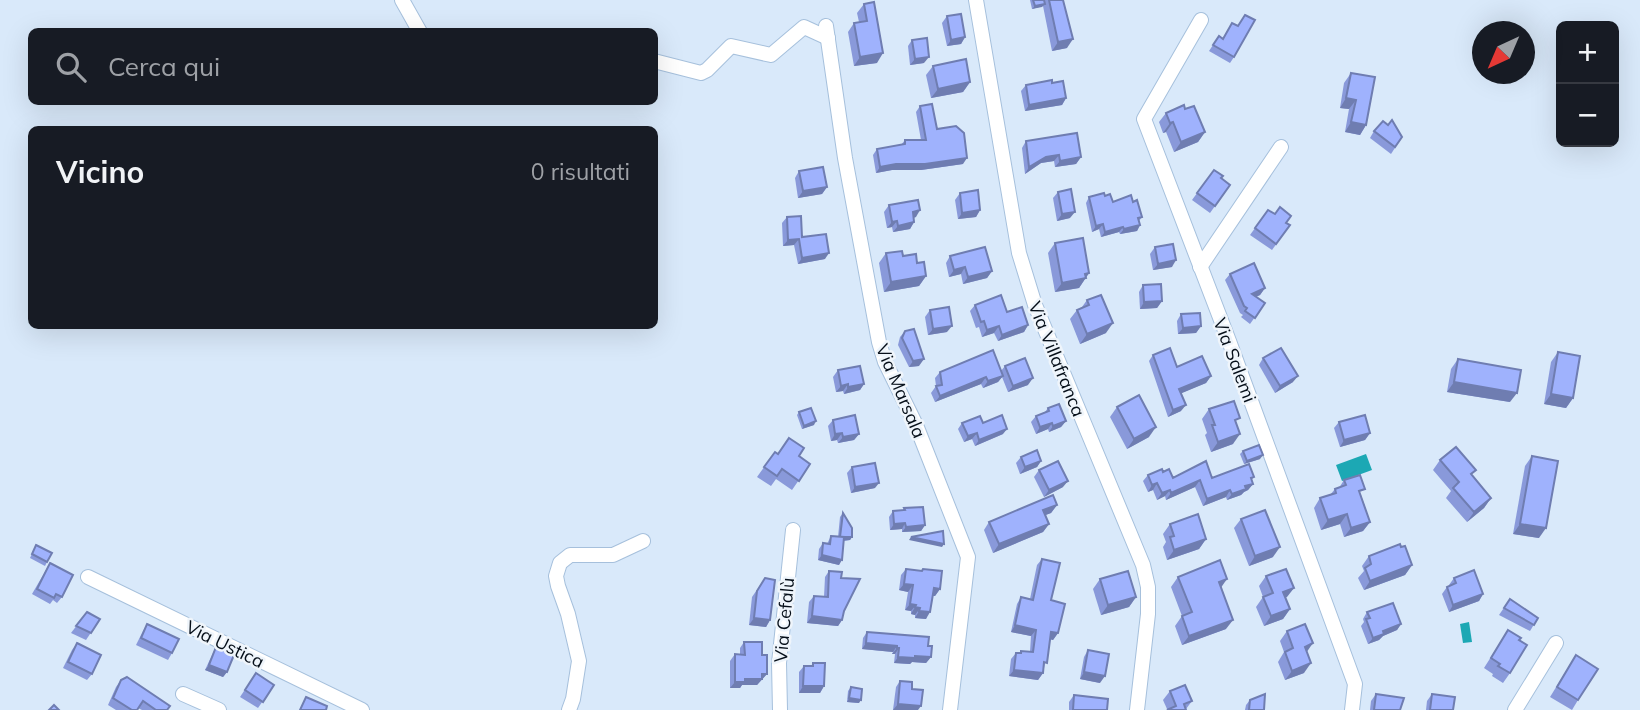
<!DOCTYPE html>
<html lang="it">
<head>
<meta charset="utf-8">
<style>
	:root { --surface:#171b24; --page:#242831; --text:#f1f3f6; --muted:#9ea1a6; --line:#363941 }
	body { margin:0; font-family:Mulish,sans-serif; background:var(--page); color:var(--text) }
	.controls { position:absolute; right:21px; top:21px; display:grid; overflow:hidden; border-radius:10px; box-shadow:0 7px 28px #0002 }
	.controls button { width:63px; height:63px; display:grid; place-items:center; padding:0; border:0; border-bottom:2px solid var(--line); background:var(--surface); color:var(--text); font:35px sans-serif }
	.compass { position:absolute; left:1472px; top:21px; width:63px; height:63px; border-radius:50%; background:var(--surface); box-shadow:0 7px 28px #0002; rotate:224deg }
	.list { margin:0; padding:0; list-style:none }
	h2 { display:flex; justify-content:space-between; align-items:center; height:91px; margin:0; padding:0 28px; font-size:30px }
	h2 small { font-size:23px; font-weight:400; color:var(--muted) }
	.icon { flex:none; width:38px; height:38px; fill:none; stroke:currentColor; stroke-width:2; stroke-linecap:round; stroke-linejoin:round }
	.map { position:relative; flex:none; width:1640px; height:710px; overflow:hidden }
	.search { position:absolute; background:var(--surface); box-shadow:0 7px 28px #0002; left:28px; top:28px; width:630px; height:77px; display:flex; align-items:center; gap:18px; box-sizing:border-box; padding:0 24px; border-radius:10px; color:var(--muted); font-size:26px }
	.panel { position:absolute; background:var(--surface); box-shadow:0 7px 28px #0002; left:28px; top:126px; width:630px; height:203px; border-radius:10px }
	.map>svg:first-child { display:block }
</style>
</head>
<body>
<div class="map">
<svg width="1640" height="710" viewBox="0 0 1640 710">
	<rect width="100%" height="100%" fill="#d9e9fa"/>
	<!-- water -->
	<g fill="#1ca8b4">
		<polygon points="1366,454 1372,470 1342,481 1336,465"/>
		<polygon points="1469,622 1472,642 1463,643 1460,624"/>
	</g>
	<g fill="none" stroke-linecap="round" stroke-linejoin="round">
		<!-- street casing -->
		<g stroke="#a6c0dc" stroke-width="16">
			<g id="street">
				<polyline points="402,0 420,32"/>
				<polyline points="976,0 1019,253 1035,305 1143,565 1148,587 1148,614 1137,710"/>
				<polyline points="1201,20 1144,119 1229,341 1355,684 1352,710"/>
				<polyline points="826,26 845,158 879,342 885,362 916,425 968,557 950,710"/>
				<polyline points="654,61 701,73 707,70 731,46 771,55 804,27 828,38"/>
				<polyline points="1200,267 1281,147"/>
				<polyline points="88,577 362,710"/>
				<polyline points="183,694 219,710"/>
				<polyline points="569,710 573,699 579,661 568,614 558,586 556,576 560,563 570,555 613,555 643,541"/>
				<polyline points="780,710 779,663 793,530"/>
				<polyline points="1515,710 1556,643"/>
			</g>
		</g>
		<!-- street -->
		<use href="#street" stroke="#fff" stroke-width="14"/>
	</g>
	<!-- wall -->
	<g fill="#8999da">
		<polygon points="1030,0 1063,0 1067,48 1052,51 1043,6 1032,9"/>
		<polygon points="864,4 877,63 854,66 848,32 854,23 859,22 857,13"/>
		<polygon points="1245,15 1234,57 1230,63 1209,51 1219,36 1223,38 1232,23 1238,26"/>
		<polygon points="947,16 965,37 961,44 947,46 942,23"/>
		<polygon points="912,40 924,63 910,65 908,46"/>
		<polygon points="933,66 970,82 963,92 931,98 926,75"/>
		<polygon points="1351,73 1366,125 1360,135 1345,132 1349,109 1340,108 1344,83"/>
		<polygon points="1052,83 1066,98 1062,105 1025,111 1021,91 1026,85"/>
		<polygon points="920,106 963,164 921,170 892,170 876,173 873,155 877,149 901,145 905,140 921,140 916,112"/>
		<polygon points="1185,109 1205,132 1198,142 1174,152 1166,132 1163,133 1159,122 1166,113"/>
		<polygon points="1374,131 1402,137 1391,154 1370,138"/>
		<polygon points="1026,141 1081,157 1076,164 1055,167 1054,161 1041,163 1025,174 1022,148"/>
		<polygon points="1214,170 1221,178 1230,185 1210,213 1192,200"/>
		<polygon points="799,171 827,187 822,194 798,198 795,178"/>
		<polygon points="1058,192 1070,218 1057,221 1053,198"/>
		<polygon points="960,193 980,210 976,217 958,219 955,200"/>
		<polygon points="1105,196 1113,202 1133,202 1142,217 1139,221 1140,225 1137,231 1120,234 1119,232 1101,237 1099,229 1092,232 1086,203 1089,197"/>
		<polygon points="889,205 916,217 913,218 914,222 910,229 893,232 892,227 887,228 884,212"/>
		<polygon points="1268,210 1290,225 1272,250 1250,235"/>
		<polygon points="787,217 802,237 825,259 798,264 794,245 783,246 782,223"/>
		<polygon points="1055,243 1089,273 1079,288 1055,292 1048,253"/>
		<polygon points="1155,247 1172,267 1153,270 1150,254"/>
		<polygon points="886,253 903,256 917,263 926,276 919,286 884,292 879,263"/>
		<polygon points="950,256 992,271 987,278 963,284 961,274 949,277 946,263"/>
		<polygon points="1230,274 1265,288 1260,295 1256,297 1265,303 1250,324 1241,317 1243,315 1240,313 1225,280"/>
		<polygon points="1143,285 1162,301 1157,308 1140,309 1139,292"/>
		<polygon points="1087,300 1106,333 1080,344 1070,319 1077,310 1082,307"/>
		<polygon points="975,305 1007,312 1028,325 1024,332 998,341 994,333 982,337 979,327 976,328 970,311"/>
		<polygon points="930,310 947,332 928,335 925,317"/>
		<polygon points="1181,314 1201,326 1196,333 1178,334 1177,321"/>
		<polygon points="905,331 919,366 909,367 898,345 900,337"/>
		<polygon points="1558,352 1573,398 1566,408 1544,404 1551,362"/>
		<polygon points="1153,355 1177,367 1211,376 1206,383 1181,393 1181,411 1168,417 1149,361"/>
		<polygon points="1263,358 1293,382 1275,393 1259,365"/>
		<polygon points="1458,359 1510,402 1447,392 1451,369"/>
		<polygon points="1005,366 1028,385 1008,392 1002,377 998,382 983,388 981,384 935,402 931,393 936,386 935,378 940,372 1001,371"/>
		<polygon points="838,370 864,384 860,390 844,394 843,391 836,392 833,377"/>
		<polygon points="1117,407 1149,437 1127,449 1110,417"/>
		<polygon points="1048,408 1066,421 1061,427 1049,432 1048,429 1036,434 1031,422 1036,416 1045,412"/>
		<polygon points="1209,409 1236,423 1233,444 1211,452 1205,435 1207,433 1202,419"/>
		<polygon points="799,412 814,425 802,429 797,415"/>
		<polygon points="833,420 859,434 854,440 838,443 837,440 831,441 828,426"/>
		<polygon points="1339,422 1370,433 1365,440 1340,447 1334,428"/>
		<polygon points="962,423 983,423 1003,434 975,446 972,439 964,442 958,429"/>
		<polygon points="1243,451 1260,459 1244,464 1240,454"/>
		<polygon points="775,452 777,454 799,456 810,464 792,490 776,479 771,486 757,477"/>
		<polygon points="1532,456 1539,538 1513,534 1525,466"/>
		<polygon points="1021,457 1041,461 1037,467 1020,474 1016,463"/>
		<polygon points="1440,460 1472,476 1491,498 1484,508 1467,522 1446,498 1451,491 1433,470"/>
		<polygon points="852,467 875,488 851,493 847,473"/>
		<polygon points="1039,470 1063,487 1044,497 1034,477"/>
		<polygon points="1163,472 1173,478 1254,477 1251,480 1253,484 1248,490 1244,492 1241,495 1227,500 1226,497 1203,506 1195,487 1166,500 1165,496 1157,500 1153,490 1148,492 1143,481 1148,475"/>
		<polygon points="1344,480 1361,495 1370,522 1363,531 1344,537 1340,524 1321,530 1314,508 1320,498 1330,495 1335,489 1339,488"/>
		<polygon points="1057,505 1051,513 1045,515 1049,524 1043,532 993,553 984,530 989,522"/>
		<polygon points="904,508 925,525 921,531 902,532 902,529 890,530 889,517 893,511 902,511"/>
		<polygon points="843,513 852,537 850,540 844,541 839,565 818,560 819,549 823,543 827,544 831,536 838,537 840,517"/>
		<polygon points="1241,519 1273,557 1249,566 1234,528"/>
		<polygon points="1170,524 1206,539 1199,549 1167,560 1163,547 1166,542 1163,534"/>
		<polygon points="36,545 47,562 45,566 30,558"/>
		<polygon points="1401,547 1412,565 1405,575 1364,590 1358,578 1364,571 1362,566 1369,556"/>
		<polygon points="1042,559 1058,633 1053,640 1050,639 1043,673 1038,680 1009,676 1011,659 1016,653 1019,653 1021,651 1030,652 1031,636 1011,632 1017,604 1021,597 1030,599 1037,565"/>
		<polygon points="50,563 62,597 57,603 53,600 50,604 32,594"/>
		<polygon points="906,569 921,571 923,569 940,589 935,596 933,596 926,619 915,618 915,615 911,614 911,611 905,610 908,592 899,590 901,575"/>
		<polygon points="829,571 841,578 844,611 842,620 838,626 807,623 809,602 814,596 824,597 825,577"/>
		<polygon points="1266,576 1294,588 1285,598 1290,609 1283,619 1264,626 1256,607 1263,597 1259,586"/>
		<polygon points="1178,577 1221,588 1226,629 1182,645 1175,626 1182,616 1171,587"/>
		<polygon points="765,578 770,620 766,627 749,625 752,597"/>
		<polygon points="1454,578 1483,594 1479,601 1449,612 1442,594 1447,587 1450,586 1449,585"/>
		<polygon points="1100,579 1136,597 1129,607 1101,615 1093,589"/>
		<polygon points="1510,599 1538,618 1530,631 1499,615"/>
		<polygon points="87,612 100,619 86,640 71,633"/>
		<polygon points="1367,612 1401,624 1397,630 1383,636 1379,640 1368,644 1361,626 1364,622 1363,619"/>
		<polygon points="147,624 172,653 168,660 136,645 143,631"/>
		<polygon points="1508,630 1519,640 1510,673 1503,683 1492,676 1493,674 1484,668"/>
		<polygon points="1287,631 1307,652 1304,673 1285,680 1278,662 1284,652 1280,641"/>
		<polygon points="867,632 928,646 931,657 926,663 912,662 910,664 894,663 895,654 892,654 893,652 862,649 863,638"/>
		<polygon points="744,642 762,655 767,674 757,685 742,685 740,688 730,688 730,661 735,654 740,655 740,648"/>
		<polygon points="77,643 92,674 87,680 63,668 72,650"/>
		<polygon points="216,647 227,672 223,677 205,670 213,653"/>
		<polygon points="1088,650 1100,683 1080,679 1084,657"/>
		<polygon points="1576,655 1578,700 1572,710 1550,697"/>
		<polygon points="813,663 824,686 820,693 799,693 799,672 804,666 811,666"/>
		<polygon points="256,673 274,685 258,708 240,697"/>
		<polygon points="121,680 167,710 142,710 138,708 137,710 116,710 108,705 116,687"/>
		<polygon points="900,681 912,689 918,710 893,710 896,687"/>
		<polygon points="851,687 859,703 847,702 848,691"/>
		<polygon points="1170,691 1192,701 1186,709 1167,709 1163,700"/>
		<polygon points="1376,694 1400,710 1370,710 1371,701"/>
		<polygon points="1432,694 1453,710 1426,710 1427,701"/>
		<polygon points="1074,695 1107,710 1069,710 1069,702"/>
		<polygon points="1250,700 1264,710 1245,710 1246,705"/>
	</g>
	<!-- shaded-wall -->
	<g fill="#6f7db1">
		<polygon points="1045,4 1042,7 1032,9 1035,6"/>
		<polygon points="965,37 961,44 947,46 951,40"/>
		<polygon points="1073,39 1067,48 1052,51 1058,42"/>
		<polygon points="883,53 877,63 854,66 860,57"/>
		<polygon points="929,57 924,63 910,65 915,59"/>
		<polygon points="970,82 963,92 931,98 938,89"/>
		<polygon points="1066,98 1062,105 1025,111 1029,105"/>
		<polygon points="1346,98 1356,100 1349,109 1340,108"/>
		<polygon points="1173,122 1166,132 1163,133 1170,123"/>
		<polygon points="1351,122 1366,125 1360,135 1345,132"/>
		<polygon points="1205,132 1198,142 1174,152 1181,142"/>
		<polygon points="1059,155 1054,161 1041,163 1025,174 1029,167 1046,157"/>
		<polygon points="1081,157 1076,164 1055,167 1060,161"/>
		<polygon points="967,158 963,164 921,170 892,170 876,173 880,167 896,164"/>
		<polygon points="827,187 822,194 798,198 803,191"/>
		<polygon points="920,210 916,217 908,219 913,212"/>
		<polygon points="980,210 976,217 958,219 962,213"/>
		<polygon points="1075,212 1070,218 1057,221 1062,214"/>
		<polygon points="897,221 892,227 887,228 892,222"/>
		<polygon points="914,222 910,229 893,232 898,226"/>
		<polygon points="1103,224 1099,229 1092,232 1096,226"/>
		<polygon points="1140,225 1137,231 1120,234 1124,229"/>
		<polygon points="1123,227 1119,232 1101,237 1105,232"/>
		<polygon points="799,239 794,245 783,246 788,240"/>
		<polygon points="829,253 825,259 798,264 802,258"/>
		<polygon points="1176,260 1172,267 1153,270 1158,264"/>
		<polygon points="965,267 961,274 949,277 954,270"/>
		<polygon points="992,271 987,278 963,284 968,277"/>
		<polygon points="1089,273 1079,288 1055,292 1062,283"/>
		<polygon points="926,276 919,286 884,292 891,282"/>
		<polygon points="1265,288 1260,295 1248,300 1252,294"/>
		<polygon points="1162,301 1157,308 1140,309 1144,302"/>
		<polygon points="1113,323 1106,333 1080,344 1087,334"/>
		<polygon points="1028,325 1024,332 998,341 1002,335"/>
		<polygon points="952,326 947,332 928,335 933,329"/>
		<polygon points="999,326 994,333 982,337 987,330"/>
		<polygon points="1201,326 1196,333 1178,334 1183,328"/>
		<polygon points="924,359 919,366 909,367 913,361"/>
		<polygon points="1003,376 998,382 983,388 988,381"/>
		<polygon points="1211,376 1206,383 1175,396 1179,389"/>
		<polygon points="1298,376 1293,382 1275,393 1280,386"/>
		<polygon points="986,377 981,384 935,402 940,396"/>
		<polygon points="1033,378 1028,385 1008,392 1013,386"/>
		<polygon points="1454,382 1517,393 1510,402 1447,392"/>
		<polygon points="848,384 843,391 836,392 841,386"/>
		<polygon points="864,384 860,390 844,394 848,387"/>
		<polygon points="1551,394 1573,398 1566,408 1544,404"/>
		<polygon points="1186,405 1181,411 1168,417 1173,410"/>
		<polygon points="816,421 814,425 802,429 804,426"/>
		<polygon points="1066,421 1061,427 1049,432 1053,426"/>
		<polygon points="1052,423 1048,429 1036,434 1040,427"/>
		<polygon points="1156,427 1149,437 1127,449 1134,439"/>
		<polygon points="1007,429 1003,434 975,446 979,440"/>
		<polygon points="842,433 837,440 831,441 835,434"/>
		<polygon points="977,433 972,439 964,442 968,436"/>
		<polygon points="1370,433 1365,440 1340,447 1344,440"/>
		<polygon points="859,434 854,440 838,443 843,437"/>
		<polygon points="1240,434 1233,444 1211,452 1218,442"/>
		<polygon points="1263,455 1260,459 1244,464 1247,461"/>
		<polygon points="1041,461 1037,467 1020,474 1025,467"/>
		<polygon points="1200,480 1195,487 1166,500 1171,493"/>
		<polygon points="1068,481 1063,487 1044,497 1049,490"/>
		<polygon points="879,483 875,488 851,493 855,487"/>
		<polygon points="1157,483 1153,490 1148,492 1152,485"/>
		<polygon points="1253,484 1248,490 1244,492 1241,495 1227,500 1232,494 1245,486"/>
		<polygon points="1170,490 1165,496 1157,500 1162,493"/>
		<polygon points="1230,490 1226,497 1203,506 1207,499"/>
		<polygon points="1491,498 1484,508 1467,522 1474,512"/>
		<polygon points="1057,505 1051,513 1038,518 1043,510"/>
		<polygon points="1347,514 1340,524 1321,530 1328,520"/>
		<polygon points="1370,522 1363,531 1344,537 1351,528"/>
		<polygon points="905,523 902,529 890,530 894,524"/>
		<polygon points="1049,524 1043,532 993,553 999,544"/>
		<polygon points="1520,524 1546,528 1539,538 1513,534"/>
		<polygon points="925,525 921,531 902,532 906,527"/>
		<polygon points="852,537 850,540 837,541 840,538"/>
		<polygon points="911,537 944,544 942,547 909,540"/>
		<polygon points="1206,539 1199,549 1167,560 1174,550"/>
		<polygon points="1280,547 1273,557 1249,566 1255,556"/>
		<polygon points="822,555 842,560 839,565 818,560"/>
		<polygon points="1412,565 1405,575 1364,590 1370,581"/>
		<polygon points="1227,579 1220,589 1219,582"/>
		<polygon points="904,584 913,585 908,592 899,590"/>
		<polygon points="934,588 940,589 935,596 929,595"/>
		<polygon points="1294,588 1287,597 1276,601 1283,592"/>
		<polygon points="1483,594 1479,601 1449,612 1453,605"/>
		<polygon points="1136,597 1129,607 1101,615 1108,605"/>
		<polygon points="910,604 916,605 911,611 905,610"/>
		<polygon points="915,607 920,608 915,615 911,614"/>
		<polygon points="1290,609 1283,619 1264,626 1271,616"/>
		<polygon points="919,611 930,612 926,619 915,618"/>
		<polygon points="812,616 842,620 838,626 807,623"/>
		<polygon points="754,618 770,620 766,627 749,625"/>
		<polygon points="1233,620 1226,629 1182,645 1189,636"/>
		<polygon points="1401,624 1397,630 1383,636 1379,640 1368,644 1373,638 1383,631"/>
		<polygon points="1015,625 1036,630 1031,636 1011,632"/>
		<polygon points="1051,632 1058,633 1053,640 1046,638"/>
		<polygon points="866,643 897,646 893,652 862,649"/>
		<polygon points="1313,643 1306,653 1305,647"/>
		<polygon points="897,648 899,648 895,654 892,654"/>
		<polygon points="915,656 931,657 926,663 912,662 910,664 894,663 898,657"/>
		<polygon points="1311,663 1304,673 1285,680 1292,671"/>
		<polygon points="209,665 227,672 223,677 205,670"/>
		<polygon points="1014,670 1043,673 1038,680 1009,676"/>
		<polygon points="1084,672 1105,676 1100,683 1080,679"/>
		<polygon points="762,674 767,674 757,685 742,685 740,688 730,688 735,682"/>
		<polygon points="803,686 824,686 820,693 799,693"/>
		<polygon points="849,698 861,700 859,703 847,702"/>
		<polygon points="898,704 921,706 918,710 893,710"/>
	</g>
	<!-- building -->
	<g fill="#9fb2fd" stroke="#6f7db1" stroke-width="2">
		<polygon points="1033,0 1044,0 1045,4 1035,6"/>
		<polygon points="1049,0 1063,0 1073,39 1058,42"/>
		<polygon points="874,2 883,53 860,57 854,23 867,21 864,4"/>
		<polygon points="961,14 965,37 951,40 947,16"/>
		<polygon points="1245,15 1255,20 1234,57 1213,45 1219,36 1223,39 1232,23 1238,26"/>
		<polygon points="927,38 929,57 915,59 912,40"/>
		<polygon points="966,59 970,82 938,89 933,66"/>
		<polygon points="1351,73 1375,77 1366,125 1351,122 1356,100 1346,98"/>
		<polygon points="1052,80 1052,83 1063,81 1066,98 1029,105 1026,85"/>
		<polygon points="932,104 937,129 956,126 964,133 967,158 925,164 896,164 880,167 877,149 905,144 905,140 926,140 920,106"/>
		<polygon points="1184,105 1185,109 1194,106 1205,132 1181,142 1173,122 1170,123 1166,113"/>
		<polygon points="1392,120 1402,137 1395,147 1374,131 1383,121 1388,125"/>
		<polygon points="1077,133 1081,157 1060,161 1059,155 1046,157 1029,167 1026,141"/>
		<polygon points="823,167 827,187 803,191 799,171"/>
		<polygon points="1214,170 1223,176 1221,178 1230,185 1215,206 1197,193"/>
		<polygon points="1071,189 1075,212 1062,214 1058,192"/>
		<polygon points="978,190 980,210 962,213 960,193"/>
		<polygon points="1104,193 1105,196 1110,194 1113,202 1131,195 1133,202 1137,200 1142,217 1138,218 1140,225 1124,229 1123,227 1105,232 1103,224 1096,226 1089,197"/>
		<polygon points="918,200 920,210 913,212 914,222 898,226 897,221 892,222 889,205"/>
		<polygon points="1280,207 1291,216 1286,223 1290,225 1276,244 1255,228 1268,210 1275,214"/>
		<polygon points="801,216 802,237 826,234 829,253 802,258 799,239 788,240 787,217"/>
		<polygon points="1083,238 1089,273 1085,274 1086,278 1062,283 1055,243"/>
		<polygon points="1173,244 1176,260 1158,264 1155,247"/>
		<polygon points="985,247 992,271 968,277 965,267 954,270 950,256"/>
		<polygon points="902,251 903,256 916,254 917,263 924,262 926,276 891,282 886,253"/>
		<polygon points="1254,263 1265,288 1252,294 1265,303 1255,318 1245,311 1247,308 1244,306 1230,274"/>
		<polygon points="1161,284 1162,301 1144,302 1143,285"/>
		<polygon points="1001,295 1007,312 1022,307 1028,325 1002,335 999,326 987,330 984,321 981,322 975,305"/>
		<polygon points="1101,295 1113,323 1087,334 1077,310 1089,305 1087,300"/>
		<polygon points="949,307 952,326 933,329 930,310"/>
		<polygon points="1200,313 1201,326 1183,328 1181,314"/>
		<polygon points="914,329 924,359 913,361 902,338 905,331"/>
		<polygon points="1170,348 1177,367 1202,356 1211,376 1179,389 1186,405 1173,410 1153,355"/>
		<polygon points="1281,348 1298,376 1280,386 1263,358"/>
		<polygon points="993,350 1003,376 988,381 986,377 940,396 936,386 942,385 940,372"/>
		<polygon points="1558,352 1580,356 1573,398 1551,394"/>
		<polygon points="1025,358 1033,378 1013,386 1005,366"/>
		<polygon points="1458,359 1521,370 1517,393 1454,382"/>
		<polygon points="860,366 864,384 848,387 848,384 841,386 838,370"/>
		<polygon points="1139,395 1156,427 1134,439 1117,407"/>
		<polygon points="1234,401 1240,418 1235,420 1240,434 1218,442 1212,425 1215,425 1209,409"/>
		<polygon points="1059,404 1066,421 1053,426 1052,423 1040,427 1036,416 1049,411 1048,408"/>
		<polygon points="811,408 816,421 804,426 799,412"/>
		<polygon points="855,415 859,434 843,437 842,433 835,434 833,420"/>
		<polygon points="1002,415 1007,429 979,440 977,433 968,436 962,423 980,416 983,423"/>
		<polygon points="1365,415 1370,433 1344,440 1339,422"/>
		<polygon points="789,438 804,448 799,456 810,464 799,481 782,469 777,476 764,467 775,452 778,454"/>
		<polygon points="1259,445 1263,455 1247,461 1243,451"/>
		<polygon points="1456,447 1476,470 1471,474 1491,498 1474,512 1453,488 1459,482 1440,460"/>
		<polygon points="1037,450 1041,461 1025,467 1021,457"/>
		<polygon points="1532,456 1558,461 1546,528 1520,524"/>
		<polygon points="1058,461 1068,481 1049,490 1039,470"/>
		<polygon points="1206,461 1212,478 1249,464 1254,477 1251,478 1253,484 1245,486 1246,489 1232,494 1230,490 1207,499 1200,480 1171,493 1170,490 1162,493 1157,483 1152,485 1148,475 1162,469 1163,472 1169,469 1173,478"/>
		<polygon points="875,463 879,483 855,487 852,467"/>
		<polygon points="1360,475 1365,489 1359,491 1370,522 1351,528 1347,514 1328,520 1320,498 1336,493 1335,489 1346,485 1344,480"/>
		<polygon points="1053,495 1057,505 1043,510 1049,524 999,544 989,522"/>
		<polygon points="923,507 925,525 906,527 905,523 894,524 893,511 905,510 904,508"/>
		<polygon points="1265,510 1280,547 1255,556 1241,519"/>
		<polygon points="843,513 852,528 852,537 840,537"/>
		<polygon points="1198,514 1206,539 1174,550 1170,537 1174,536 1170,524"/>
		<polygon points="943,531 944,544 911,537"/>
		<polygon points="831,536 844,537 842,560 822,555 823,543 830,544"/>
		<polygon points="1400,544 1401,547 1405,546 1412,565 1370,581 1365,568 1371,564 1369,556"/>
		<polygon points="36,545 52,553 47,562 32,554"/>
		<polygon points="1042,559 1060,563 1051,600 1065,604 1058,633 1051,632 1047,663 1044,662 1043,673 1014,670 1016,653 1021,653 1021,651 1033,652 1036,630 1015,625 1021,597 1033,600"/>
		<polygon points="1220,560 1227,579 1219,582 1233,620 1189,636 1182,616 1192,612 1178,577"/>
		<polygon points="50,563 73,575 62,597 56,594 54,598 37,589"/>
		<polygon points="906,569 922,571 923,569 942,571 940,589 934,588 930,612 919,611 920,608 915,607 916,605 910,604 913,585 904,584"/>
		<polygon points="1286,569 1294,588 1283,592 1290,609 1271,616 1263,597 1273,593 1266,576"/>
		<polygon points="1474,570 1483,594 1453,605 1447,587 1456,583 1454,578"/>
		<polygon points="829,571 842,572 841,578 860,579 844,611 842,620 812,616 814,596 828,597"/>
		<polygon points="1128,571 1136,597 1108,605 1100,579"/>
		<polygon points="765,578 775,580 770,620 754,618 757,591"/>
		<polygon points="1510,599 1538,618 1534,625 1504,608"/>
		<polygon points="1393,603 1401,624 1383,631 1384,634 1373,638 1366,619 1370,618 1367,612"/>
		<polygon points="87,612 100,619 91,633 76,626"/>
		<polygon points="147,624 179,639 172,653 141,638"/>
		<polygon points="1305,624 1313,643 1305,647 1311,663 1292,671 1285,652 1293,648 1287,631"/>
		<polygon points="1508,630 1521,638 1519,640 1527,645 1510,673 1498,666 1500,664 1491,658"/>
		<polygon points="867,632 929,637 928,646 932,646 931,657 915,656 915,658 898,657 899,648 897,648 897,646 866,643"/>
		<polygon points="744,642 762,642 762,655 767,655 767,674 762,674 762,679 745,679 745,682 735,682 735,654 745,655"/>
		<polygon points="77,643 101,655 92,674 68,662"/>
		<polygon points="216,647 234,655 227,672 209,665"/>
		<polygon points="1088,650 1109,654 1105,676 1084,672"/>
		<polygon points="1576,655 1598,669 1578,700 1557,687"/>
		<polygon points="813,663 825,663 824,686 803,686 804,666 813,666"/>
		<polygon points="256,673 274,685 263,702 245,690"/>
		<polygon points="127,677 170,706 167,710 156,710 143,701 137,710 132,710 113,698 121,680"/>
		<polygon points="900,681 912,682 912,689 923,690 921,706 898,704"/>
		<polygon points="1185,685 1192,701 1184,704 1186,710 1167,710 1176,706 1170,691"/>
		<polygon points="851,687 862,689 861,700 849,698"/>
		<polygon points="1265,694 1264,710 1249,710 1250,700"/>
		<polygon points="1376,694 1404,698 1400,710 1374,710"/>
		<polygon points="1432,694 1455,697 1453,710 1430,710"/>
		<polygon points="1074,695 1108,699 1107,710 1073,710"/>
		<polygon points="306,697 327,706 326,710 300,710"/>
		<polygon points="54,705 59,710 49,710"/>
	</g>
	<g text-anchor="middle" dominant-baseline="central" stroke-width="5" stroke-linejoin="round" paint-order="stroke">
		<!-- street labels -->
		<g font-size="18" fill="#060f19" stroke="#eff5fb">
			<text transform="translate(1057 359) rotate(68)">Via Villafranca</text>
			<text transform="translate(1235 360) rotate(69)">Via Salemi</text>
			<text transform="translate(901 391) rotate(67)">Via Marsala</text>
			<text transform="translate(784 620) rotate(-85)">Via Cefalù</text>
			<text transform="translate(225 644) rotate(26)">Via Ustica</text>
		</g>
	</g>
</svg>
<div class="controls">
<button>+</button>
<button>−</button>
</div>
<svg class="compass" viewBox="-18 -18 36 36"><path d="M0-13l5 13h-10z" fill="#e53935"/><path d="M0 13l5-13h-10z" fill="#9ea1a6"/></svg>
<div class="search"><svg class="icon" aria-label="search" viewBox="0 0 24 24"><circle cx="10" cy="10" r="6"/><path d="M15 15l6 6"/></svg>Cerca qui</div>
<section class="panel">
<h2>Vicino<small>0 risultati</small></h2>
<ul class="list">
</ul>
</section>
</div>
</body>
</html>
